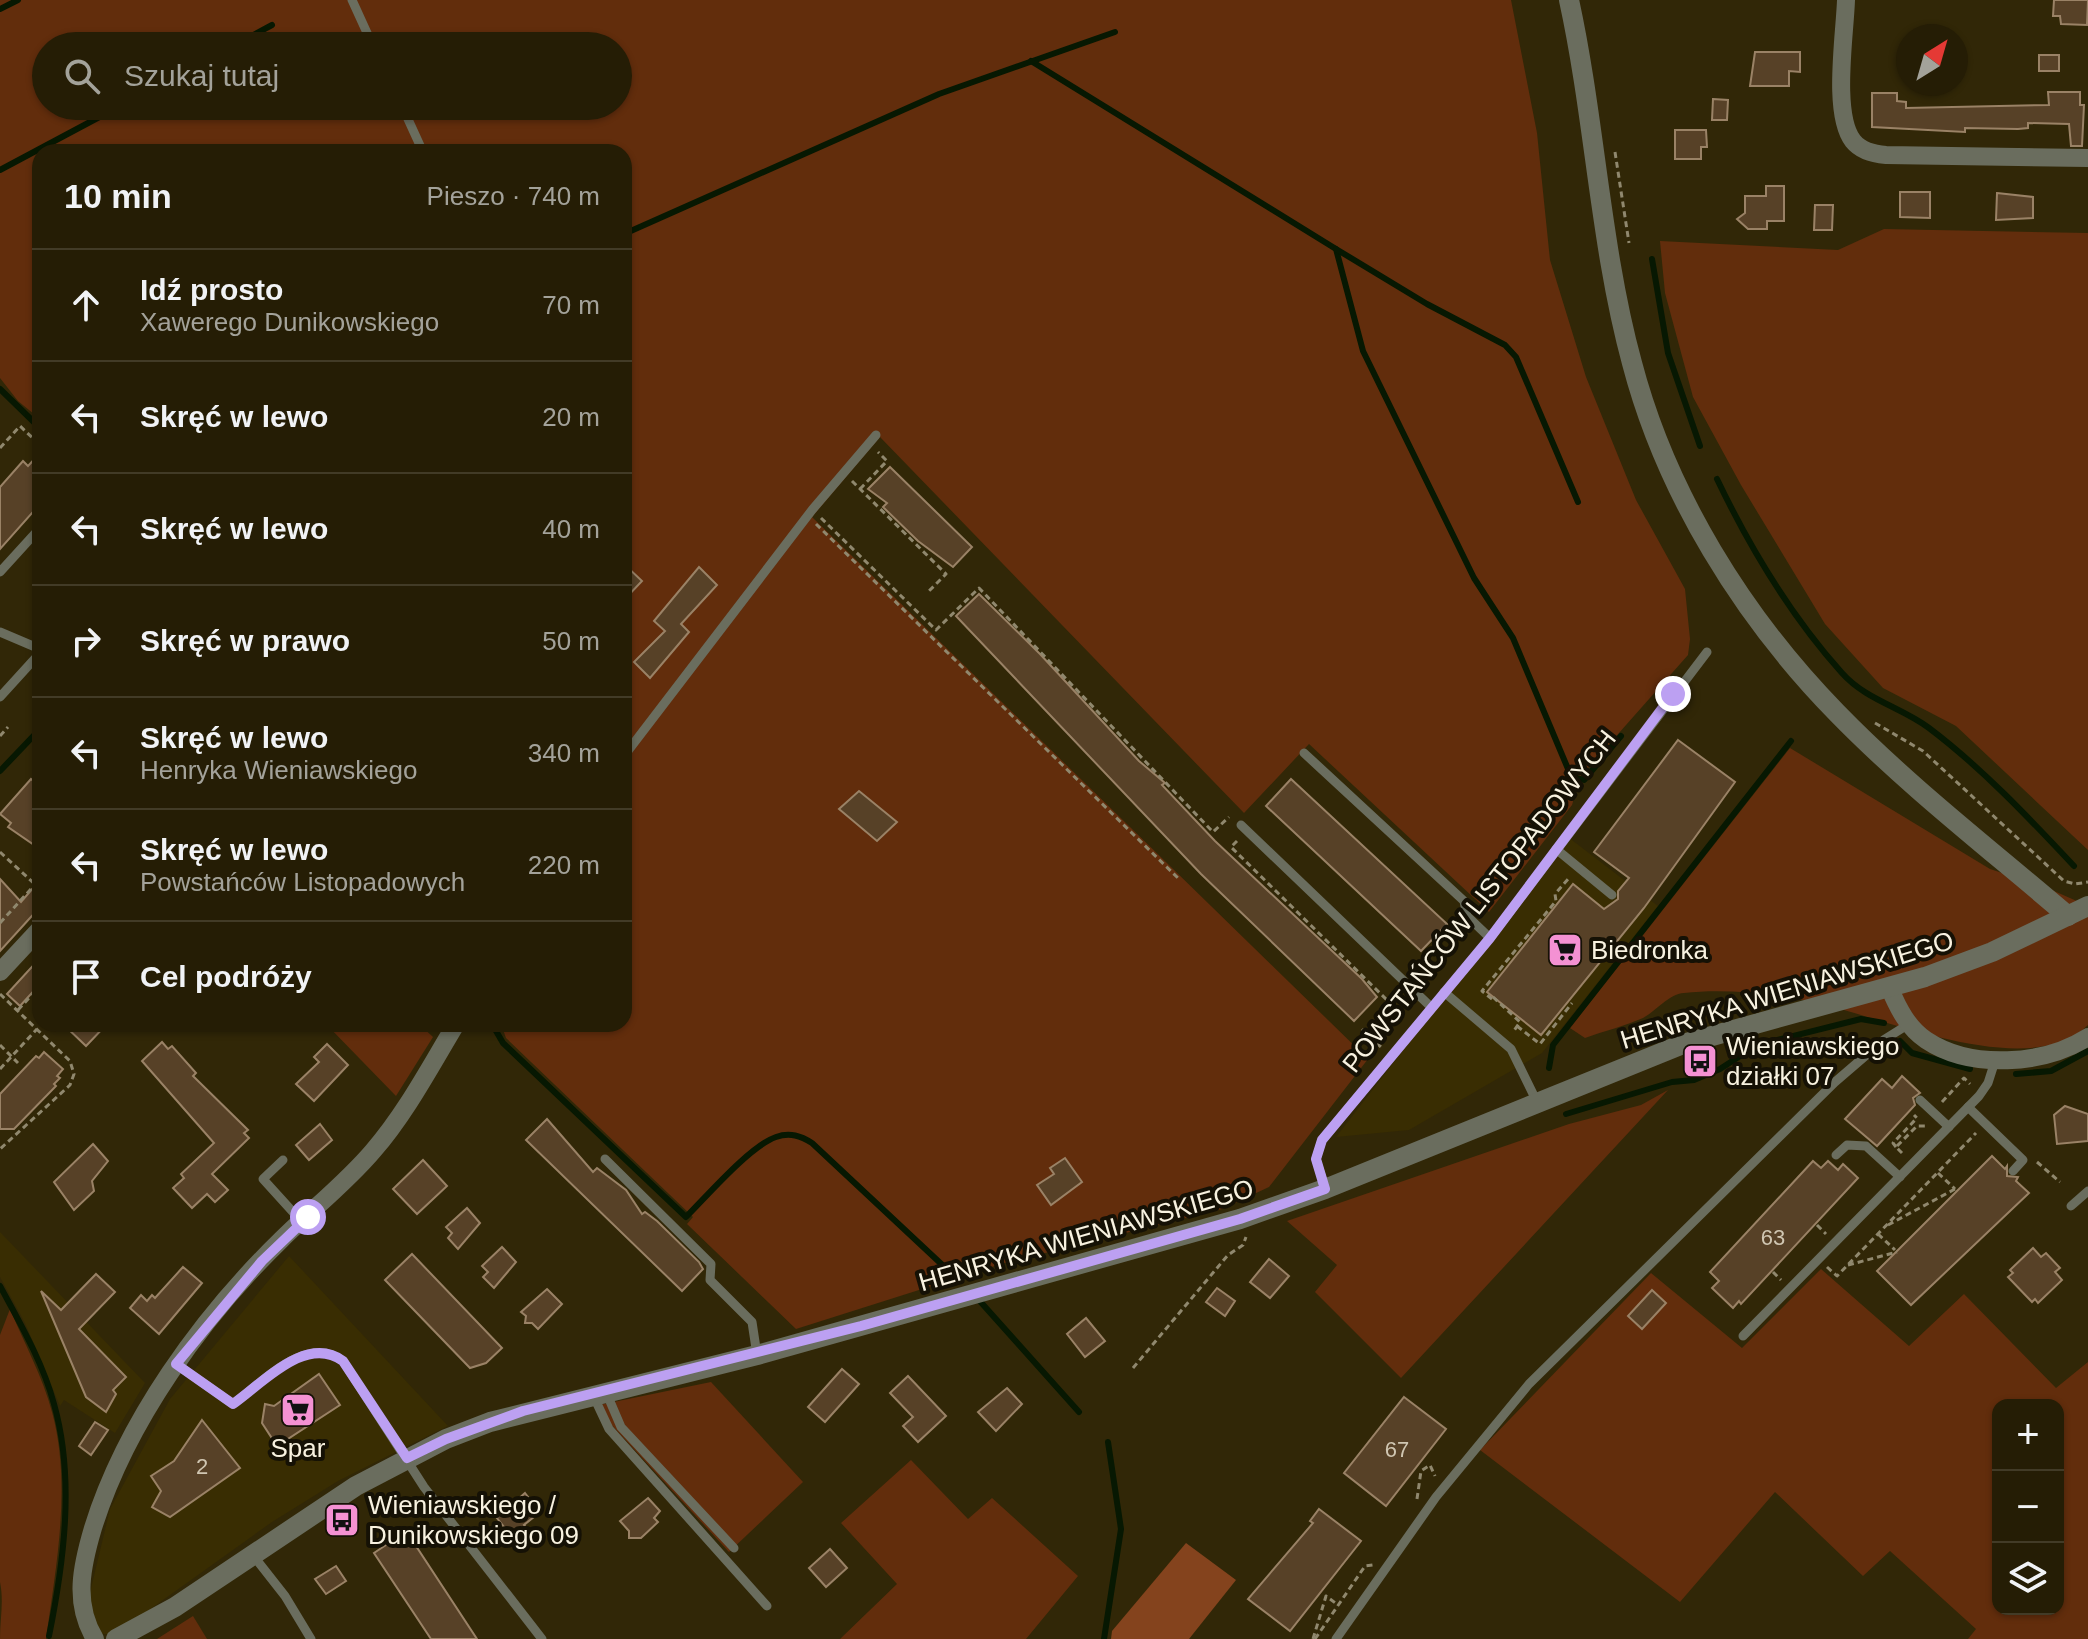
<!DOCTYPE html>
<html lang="pl">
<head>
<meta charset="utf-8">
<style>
	:root { --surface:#251d05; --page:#2d260f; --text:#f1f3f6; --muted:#a3a29a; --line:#423b27 }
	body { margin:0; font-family:Arial,sans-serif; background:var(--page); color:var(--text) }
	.controls { position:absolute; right:24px; bottom:24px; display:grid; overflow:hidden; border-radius:16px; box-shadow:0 2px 6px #0004 }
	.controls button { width:72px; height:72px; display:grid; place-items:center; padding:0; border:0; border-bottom:2px solid var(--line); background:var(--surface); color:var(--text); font:40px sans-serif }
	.compass { position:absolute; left:1896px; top:24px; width:72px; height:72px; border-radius:50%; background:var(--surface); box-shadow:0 2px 6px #0004; rotate:37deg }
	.stop { position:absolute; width:24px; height:24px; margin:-18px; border:6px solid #bca0f2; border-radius:50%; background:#fff }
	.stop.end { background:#bca0f2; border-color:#fff; box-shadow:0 2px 8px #0008 }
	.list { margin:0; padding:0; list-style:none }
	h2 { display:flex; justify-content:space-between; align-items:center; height:104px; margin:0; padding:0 32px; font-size:34px }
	h2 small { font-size:26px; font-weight:400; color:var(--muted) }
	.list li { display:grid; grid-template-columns:52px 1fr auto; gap:24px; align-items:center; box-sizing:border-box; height:112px; padding:0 32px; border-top:2px solid var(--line) }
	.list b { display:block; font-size:30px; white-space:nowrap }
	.list p { margin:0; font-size:26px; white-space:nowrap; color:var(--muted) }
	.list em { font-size:26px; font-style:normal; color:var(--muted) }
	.icon { flex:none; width:44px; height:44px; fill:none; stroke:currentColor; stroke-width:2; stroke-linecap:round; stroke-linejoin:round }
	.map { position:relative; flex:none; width:2088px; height:1639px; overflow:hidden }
	.search { position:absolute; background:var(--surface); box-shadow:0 2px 6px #0004; left:32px; top:32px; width:600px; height:88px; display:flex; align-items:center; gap:20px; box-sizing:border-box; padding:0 28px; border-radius:44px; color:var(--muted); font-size:30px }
	.panel { position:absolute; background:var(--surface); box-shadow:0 2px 6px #0004; left:32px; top:144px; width:600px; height:888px; border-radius:24px }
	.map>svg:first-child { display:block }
</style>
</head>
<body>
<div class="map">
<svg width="2088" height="1639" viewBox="0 0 2088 1639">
	<rect width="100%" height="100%" fill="#312707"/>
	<!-- built -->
	<g fill="#392d02">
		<polygon points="1568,837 1658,906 1542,1053 1409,1130 1336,1137"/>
		<polygon points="0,1232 145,1383 115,1433 64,1400 60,1406 25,1323 0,1277"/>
		<polygon points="289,1256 448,1426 338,1481 272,1522 114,1635 94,1633 88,1601 110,1509 170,1399"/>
	</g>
	<!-- green -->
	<g fill="#622d0c" fill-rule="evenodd">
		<path d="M0 0H1511L1537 133 1550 260 1586 377 1636 500 1685 589 1690 639 1688 655 1580 777 1572 805 1489 912 1309 744 1244 813 880 437 812 517 1368 1059 1269 1187 1222 1209 1001 1264 796 1329 687 1224 693 1217 506 1038 501 1024H624V152H40V419L18 401 0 378ZM46 46H618V106H46Z"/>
		<polygon points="1884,229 2088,233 2088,850 1956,726 1883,688 1825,624 1741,485 1693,397 1665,293 1660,241 1838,250"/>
		<path d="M1790 748 1990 869 2045 887 2088 906V1025C2031 1082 1887 1019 1818 1003 1778 994 1726 988 1684 993 1669 994 1656 1011 1643 1018 1625 1026 1604 1031 1585 1038L1570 1028Z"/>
		<polygon points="326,1024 419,1024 433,1037 396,1096"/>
		<polygon points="1668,1090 1401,1378 1315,1292 1337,1265 1287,1221 1569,1124 1641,1105"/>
		<path d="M1821 1269 1909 1346 1964 1294 2056 1388 2088 1362V1639H1968L1976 1629 1890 1551 1863 1576 1775 1492 1680 1602 1480 1450 1651 1273 1742 1348ZM1998 1405H2058V1609H1998Z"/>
		<path d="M10 1309C24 1343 43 1377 52 1412 72 1485 56 1566 46 1639H0C0 1618 4 1602 0 1582V1335Z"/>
		<polygon points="711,1382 803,1482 729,1552 594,1406"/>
		<polygon points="911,1460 968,1519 992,1498 1078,1576 1026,1639 840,1639 897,1584 841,1523"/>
		<polygon points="193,1616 207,1639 157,1639"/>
	</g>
	<!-- forest -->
	<polygon fill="#84431d" points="1186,1543 1236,1580 1189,1639 1111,1639 1112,1631"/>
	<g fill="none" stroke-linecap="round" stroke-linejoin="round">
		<!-- stream -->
		<g stroke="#071802" stroke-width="6">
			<polyline points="0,9 18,0"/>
			<polyline points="233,46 272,25"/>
			<polyline points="1031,61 1336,249 1363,351 1474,578 1513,638 1571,776 1584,780 1621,736"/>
			<polyline points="0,170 120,106"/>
			<polyline points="624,234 939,94 1115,32"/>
			<polyline points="1336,249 1427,304 1505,345 1516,357 1578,502"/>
			<polyline points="1652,259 1668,353 1700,446"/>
			<polyline points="0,389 40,428"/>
			<path d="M1717 479C1750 548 1791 616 1842 673 1866 700 1901 707 1929 728 1982 768 2029 818 2074 866"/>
			<polyline points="0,771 40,729"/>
			<path d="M492 1024 503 1043 686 1217C707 1196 750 1146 776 1137 790 1132 801 1136 812 1143L952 1274"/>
			<polyline points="1900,1041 1912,1053 1970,1069"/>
			<polyline points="1549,1068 1553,1045 1791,741"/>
			<polyline points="2016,1074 2051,1071 2088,1051"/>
			<polyline points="1566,1114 1672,1082 1694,1080 1720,1069 1757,1045 1861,1019 1884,1023"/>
			<path d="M0 1286C20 1323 43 1363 54 1404 75 1478 64 1562 49 1636"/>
			<polyline points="978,1299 1079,1412"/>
			<polyline points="1104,1639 1121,1529 1108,1442"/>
		</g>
	</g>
	<!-- building -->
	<g fill="#574127" stroke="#9a8266" stroke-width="2">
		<polygon points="2054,0 2088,0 2087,25 2061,24 2060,16 2053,16"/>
		<polygon points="1755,52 1800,52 1800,72 1789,71 1789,86 1750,86"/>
		<rect x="2039" y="55" width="20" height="16"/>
		<polygon points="2048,92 2080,92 2080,105 2084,105 2082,146 2071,146 2069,124 2028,123 2028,128 2018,129 1965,128 1965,132 1872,127 1872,93 1897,93 1897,101 1906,102 1906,108 2049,105"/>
		<polygon points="1713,99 1728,100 1727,120 1712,120"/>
		<polygon points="1675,130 1706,130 1707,147 1701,147 1701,159 1675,159"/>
		<polygon points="1766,186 1784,186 1784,221 1767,221 1767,229 1748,229 1737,219 1745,213 1745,196 1766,196"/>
		<polygon points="1900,192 1930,192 1930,218 1900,217"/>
		<polygon points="1997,193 2033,197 2033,218 1996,220"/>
		<polygon points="1815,205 1833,205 1832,230 1814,230"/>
		<polygon points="40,453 40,504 0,549 0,487 23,461 28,466"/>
		<polygon points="890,467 972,547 953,567 918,541 883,507 887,503 868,489"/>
		<polygon points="624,564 642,581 624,600"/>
		<polygon points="699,567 717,585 681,624 689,632 650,678 634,662 665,631 654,621"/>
		<polygon points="979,594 1040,654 1139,761 1165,783 1162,785 1215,841 1362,979 1377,997 1354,1021 1201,874 956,616"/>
		<polygon points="1678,740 1735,782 1644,908 1541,1035 1487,992 1573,884 1604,909 1618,899 1618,891 1629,878 1594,852"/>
		<polygon points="31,779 40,787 40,849 8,827 11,823 0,814"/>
		<polygon points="1291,779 1447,924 1421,951 1266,806"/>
		<polygon points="859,791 897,822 877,841 839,809"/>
		<polygon points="0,879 21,902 40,880 40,907 0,951"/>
		<polygon points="40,958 40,984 20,1006 7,994"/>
		<polygon points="63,1024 107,1024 86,1046"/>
		<polygon points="162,1042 168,1049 172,1046 196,1073 193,1076 248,1130 244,1133 249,1138 212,1174 228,1190 215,1202 207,1194 192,1208 173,1188 184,1178 181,1174 214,1143 142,1061"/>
		<polygon points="327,1044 348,1065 314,1101 296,1084 319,1062 314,1057"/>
		<polygon points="44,1052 63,1069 57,1076 60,1078 54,1084 56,1086 14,1129 0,1129 0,1094 36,1056 39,1058"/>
		<polygon points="1902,1076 1920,1093 1913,1098 1915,1105 1877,1146 1845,1119 1882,1079 1892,1088"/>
		<polygon points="2065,1106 2088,1114 2088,1141 2057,1144 2054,1115"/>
		<polygon points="547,1119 593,1172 597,1168 626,1190 642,1214 645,1212 657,1221 699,1262 703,1269 682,1291 526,1140"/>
		<polygon points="320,1124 332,1140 309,1160 296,1145"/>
		<polygon points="93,1144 108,1161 92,1181 94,1191 74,1210 54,1182"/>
		<polygon points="1992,1156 2005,1169 2007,1166 2007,1176 2018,1177 2016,1181 2029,1193 1911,1305 1877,1271"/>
		<polygon points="1065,1158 1082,1182 1051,1205 1037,1185 1054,1174 1050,1168"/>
		<polygon points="423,1160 447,1186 417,1214 393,1189"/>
		<polygon points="1813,1161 1821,1168 1828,1161 1838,1170 1843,1164 1858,1178 1741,1304 1739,1301 1733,1308 1712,1288 1719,1281 1710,1272"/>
		<polygon points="467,1208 480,1223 458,1249 448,1238 452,1233 446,1227"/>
		<polygon points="502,1247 516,1262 494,1288 483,1277 488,1272 482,1266"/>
		<polygon points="2033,1248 2041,1257 2046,1253 2060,1268 2055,1272 2062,1280 2038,1303 2035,1299 2032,1302 2008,1277 2013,1273 2010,1270"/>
		<polygon points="412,1254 502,1348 486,1363 470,1368 385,1280"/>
		<polygon points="1269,1259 1289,1276 1270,1298 1250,1282"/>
		<polygon points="183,1267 202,1283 159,1334 130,1308 141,1295 147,1301 152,1295 155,1298"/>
		<polygon points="96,1274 115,1292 79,1329 126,1377 113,1390 116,1394 106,1412 86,1397 41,1291 61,1310"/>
		<polygon points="1217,1288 1235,1301 1225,1316 1206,1302"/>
		<polygon points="547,1289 562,1304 538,1329 532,1323 525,1323 526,1316 521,1312"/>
		<polygon points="1652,1290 1666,1303 1642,1329 1628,1316"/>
		<polygon points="1086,1318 1105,1341 1085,1357 1067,1334"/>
		<polygon points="842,1369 859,1384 825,1422 808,1407"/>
		<polygon points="319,1374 340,1405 277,1446 262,1423 265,1404 274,1406"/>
		<polygon points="908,1376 946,1416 918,1442 903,1426 913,1417 890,1393"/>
		<polygon points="1007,1388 1022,1404 996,1431 978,1412"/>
		<polygon points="1404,1397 1446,1429 1386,1506 1344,1473"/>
		<polygon points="202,1420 240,1468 170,1517 152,1507 161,1491 151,1476 174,1461"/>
		<polygon points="95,1422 108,1430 91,1455 79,1446"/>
		<polygon points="525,1493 540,1512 524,1525 529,1531 515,1541 497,1518"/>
		<polygon points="648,1498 660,1511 654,1518 658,1522 641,1538 629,1538 629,1531 620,1521"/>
		<polygon points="1319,1509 1361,1541 1290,1631 1248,1599 1313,1523 1310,1521"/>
		<polygon points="404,1533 409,1542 412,1540 477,1639 431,1639 374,1553"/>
		<polygon points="830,1549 847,1568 826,1587 809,1568"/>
		<polygon points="336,1566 346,1581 326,1594 315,1579"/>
	</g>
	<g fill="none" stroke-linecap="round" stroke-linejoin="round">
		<!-- path -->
		<g stroke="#90886e" stroke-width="3" stroke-dasharray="6 4" stroke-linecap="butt">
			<polyline points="1615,152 1629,243"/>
			<polyline points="0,448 20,426 40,445"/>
			<polyline points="852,481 946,574 929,591"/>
			<polyline points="860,489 887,461 878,452"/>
			<polyline points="821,518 936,630 979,588 1213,832 1229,817"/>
			<polyline points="816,524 1180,880"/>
			<polyline points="1875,723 1923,751 2064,881 2075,884 2088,882"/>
			<polyline points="0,736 8,727"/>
			<polyline points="1237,841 1231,847 1388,1001"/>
			<polyline points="0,852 40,889"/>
			<polyline points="0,923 40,879"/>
			<polyline points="0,994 70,1061 74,1074 70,1085 0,1149"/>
			<polyline points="1493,997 1520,1022 1513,1032"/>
			<polyline points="1492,999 1482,991 1556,901 1555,894 1569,878"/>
			<polyline points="18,1010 40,986"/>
			<polyline points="1517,1026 1540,1044 1572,1003"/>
			<polyline points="1362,1029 1382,1048"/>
			<polyline points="0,1045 18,1063"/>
			<polyline points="0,1069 37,1029"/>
			<polyline points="1942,1102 1964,1078 1970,1084"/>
			<polyline points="1896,1147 1893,1143 1917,1118 1914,1115"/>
			<polyline points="1902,1153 1896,1147 1917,1126 1925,1126"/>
			<polyline points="2037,1162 2060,1182"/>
			<polyline points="1938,1173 1955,1189"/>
			<polyline points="1817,1225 1826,1234"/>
			<polyline points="1888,1225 1955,1189 1957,1191"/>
			<polyline points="1878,1234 1895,1250"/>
			<polyline points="1848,1265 1897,1252"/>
			<polyline points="1827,1267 1837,1276 1976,1133"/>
			<polyline points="1773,1272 1781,1280"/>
			<polyline points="1133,1368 1228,1255 1243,1245 1246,1237"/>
			<polyline points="1417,1499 1421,1471 1430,1465 1435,1476"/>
			<polyline points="1313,1639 1326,1596 1338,1605"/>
			<polyline points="1315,1639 1365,1566 1373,1565"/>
		</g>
		<!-- service -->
		<g stroke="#6a6d5e" stroke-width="9">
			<polyline points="352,0 373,46"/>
			<polyline points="402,106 423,152"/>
			<polyline points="0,572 40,528"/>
			<polyline points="0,632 40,649"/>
			<polyline points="0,697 40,653"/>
			<polyline points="1304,753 1464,901 1467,916 1490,938"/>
			<polyline points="624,756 812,510 876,435"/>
			<polyline points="1241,825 1431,1007"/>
			<polyline points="1556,849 1612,895"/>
			<polyline points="1444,992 1511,1049 1537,1102"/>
			<polyline points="1920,1100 1949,1127"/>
			<polyline points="1968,1107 2023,1160 2013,1171"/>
			<polyline points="1836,1155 1847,1145 1866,1146 1900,1177"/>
			<polyline points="605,1159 711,1264 710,1280 752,1322 757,1355"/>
			<polyline points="283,1160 263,1179 302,1222"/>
			<polyline points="1325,1188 1316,1159 1322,1140 1490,938 1707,652"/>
			<polyline points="2071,1206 2088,1191"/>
			<polyline points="1743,1336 1979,1096 1988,1083 1996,1058"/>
			<path d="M176 1364 233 1404C262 1383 306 1333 343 1361L424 1487 542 1639"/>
			<polyline points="606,1392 621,1427 734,1548"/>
			<polyline points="593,1395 609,1429 767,1606"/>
			<polyline points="252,1554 285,1596 311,1639"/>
			<polyline points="1336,1639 1436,1497 1529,1384 1835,1082 1885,1039 1909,1024"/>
		</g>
		<!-- minor -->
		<g stroke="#6a6d5e" stroke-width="18">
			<path d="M1846 0C1845 34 1832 114 1853 141 1861 151 1873 154 1886 155L2088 158"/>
			<polyline points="0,972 40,929"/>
			<path d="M1890 989C1898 1008 1908 1028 1926 1040 1971 1070 2044 1065 2088 1037"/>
			<path d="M95 1639C73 1603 82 1565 93 1528 126 1422 202 1317 281 1240 311 1210 345 1184 373 1151 406 1113 430 1067 456 1024"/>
		</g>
		<!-- tertiary -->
		<g stroke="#6a6d5e" stroke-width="20">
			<path d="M1569 0C1595 119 1600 246 1632 363 1666 493 1743 617 1837 713 1908 786 1991 850 2068 916"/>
			<polyline points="116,1639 175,1607 356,1486 446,1439 490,1422 757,1355 1240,1219 1325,1189 1683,1044 1925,977 1992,952 2088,906"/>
		</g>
	</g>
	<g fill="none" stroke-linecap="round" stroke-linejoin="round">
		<!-- route -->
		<path stroke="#bca0f2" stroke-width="10" d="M308 1217 262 1261 176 1364 233 1404C263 1383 306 1334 343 1361L407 1458 446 1439 523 1411 861 1326 1240 1219 1325 1189 1316 1159 1322 1140 1490 938 1673 694"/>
	</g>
	<!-- icons -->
	<defs>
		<g id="supermarket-square" transform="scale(1.8)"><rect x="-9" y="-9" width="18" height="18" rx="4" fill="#f491d3" stroke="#151105"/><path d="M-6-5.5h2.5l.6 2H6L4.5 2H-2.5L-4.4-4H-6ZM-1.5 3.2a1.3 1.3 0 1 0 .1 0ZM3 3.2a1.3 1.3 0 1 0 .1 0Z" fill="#111"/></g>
		<g id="bus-square" transform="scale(1.8)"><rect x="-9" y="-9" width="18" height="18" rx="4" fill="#f491d3" stroke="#151105"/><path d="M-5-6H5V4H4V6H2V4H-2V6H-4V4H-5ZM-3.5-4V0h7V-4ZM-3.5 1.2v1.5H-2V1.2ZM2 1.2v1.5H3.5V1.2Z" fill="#111"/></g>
	</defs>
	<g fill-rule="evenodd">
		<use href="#supermarket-square" x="1565" y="950"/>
		<use href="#bus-square" x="1700" y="1061"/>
		<use href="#supermarket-square" x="298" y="1410"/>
		<use href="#bus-square" x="342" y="1520"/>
	</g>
	<g text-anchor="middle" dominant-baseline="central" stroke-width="8" stroke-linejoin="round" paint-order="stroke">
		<!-- number labels -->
		<g font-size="22" fill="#d0c6b2">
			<text x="1773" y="1237">63</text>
			<text x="1397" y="1449">67</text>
			<text x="202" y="1466">2</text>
		</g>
		<!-- street labels -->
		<g font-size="26" fill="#f8f2e0" stroke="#151105">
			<text transform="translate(1479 901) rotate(-52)">POWSTAŃCÓW LISTOPADOWYCH</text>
			<text transform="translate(1787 990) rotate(-17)">HENRYKA WIENIAWSKIEGO</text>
			<text transform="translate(1086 1235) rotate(-16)">HENRYKA WIENIAWSKIEGO</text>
		</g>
		<!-- poi labels -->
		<g font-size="26" fill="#f8f2e0" stroke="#151105" text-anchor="start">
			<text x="1591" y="950">Biedronka</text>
			<text x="1726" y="1046">Wieniawskiego<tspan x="1726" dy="30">działki 07</tspan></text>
			<text x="298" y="1448" text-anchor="middle">Spar</text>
			<text x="368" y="1505">Wieniawskiego /<tspan x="368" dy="30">Dunikowskiego 09</tspan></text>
		</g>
	</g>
</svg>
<div class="controls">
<button>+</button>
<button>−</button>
<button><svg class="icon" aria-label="layers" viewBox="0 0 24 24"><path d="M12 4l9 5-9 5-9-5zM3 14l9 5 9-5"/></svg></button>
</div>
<svg class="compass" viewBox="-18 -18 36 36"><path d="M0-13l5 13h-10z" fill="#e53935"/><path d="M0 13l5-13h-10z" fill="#a3a29a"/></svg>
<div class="stop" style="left:308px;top:1217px"></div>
<div class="stop end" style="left:1673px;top:694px"></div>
<div class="search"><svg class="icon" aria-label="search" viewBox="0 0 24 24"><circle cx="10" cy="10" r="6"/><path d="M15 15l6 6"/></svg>Szukaj tutaj</div>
<section class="panel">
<h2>10 min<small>Pieszo · 740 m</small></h2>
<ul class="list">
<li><svg class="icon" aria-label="ahead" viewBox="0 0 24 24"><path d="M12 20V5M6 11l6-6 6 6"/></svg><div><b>Idź prosto</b><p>Xawerego Dunikowskiego</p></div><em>70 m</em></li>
<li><svg class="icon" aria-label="left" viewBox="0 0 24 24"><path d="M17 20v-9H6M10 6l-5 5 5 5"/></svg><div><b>Skręć w lewo</b></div><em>20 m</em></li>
<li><svg class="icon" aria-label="left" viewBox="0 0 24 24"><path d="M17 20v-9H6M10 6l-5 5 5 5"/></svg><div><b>Skręć w lewo</b></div><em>40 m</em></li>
<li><svg class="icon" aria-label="right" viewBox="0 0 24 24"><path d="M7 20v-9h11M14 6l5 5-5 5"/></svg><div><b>Skręć w prawo</b></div><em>50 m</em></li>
<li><svg class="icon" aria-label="left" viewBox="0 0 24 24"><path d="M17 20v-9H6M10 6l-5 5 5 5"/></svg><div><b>Skręć w lewo</b><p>Henryka Wieniawskiego</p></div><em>340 m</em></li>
<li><svg class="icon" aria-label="left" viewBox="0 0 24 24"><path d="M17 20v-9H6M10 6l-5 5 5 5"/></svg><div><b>Skręć w lewo</b><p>Powstańców Listopadowych</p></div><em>220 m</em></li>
<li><svg class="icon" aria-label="arrive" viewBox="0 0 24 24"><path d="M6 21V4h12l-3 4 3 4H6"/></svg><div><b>Cel podróży</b></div></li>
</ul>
</section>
</div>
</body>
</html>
